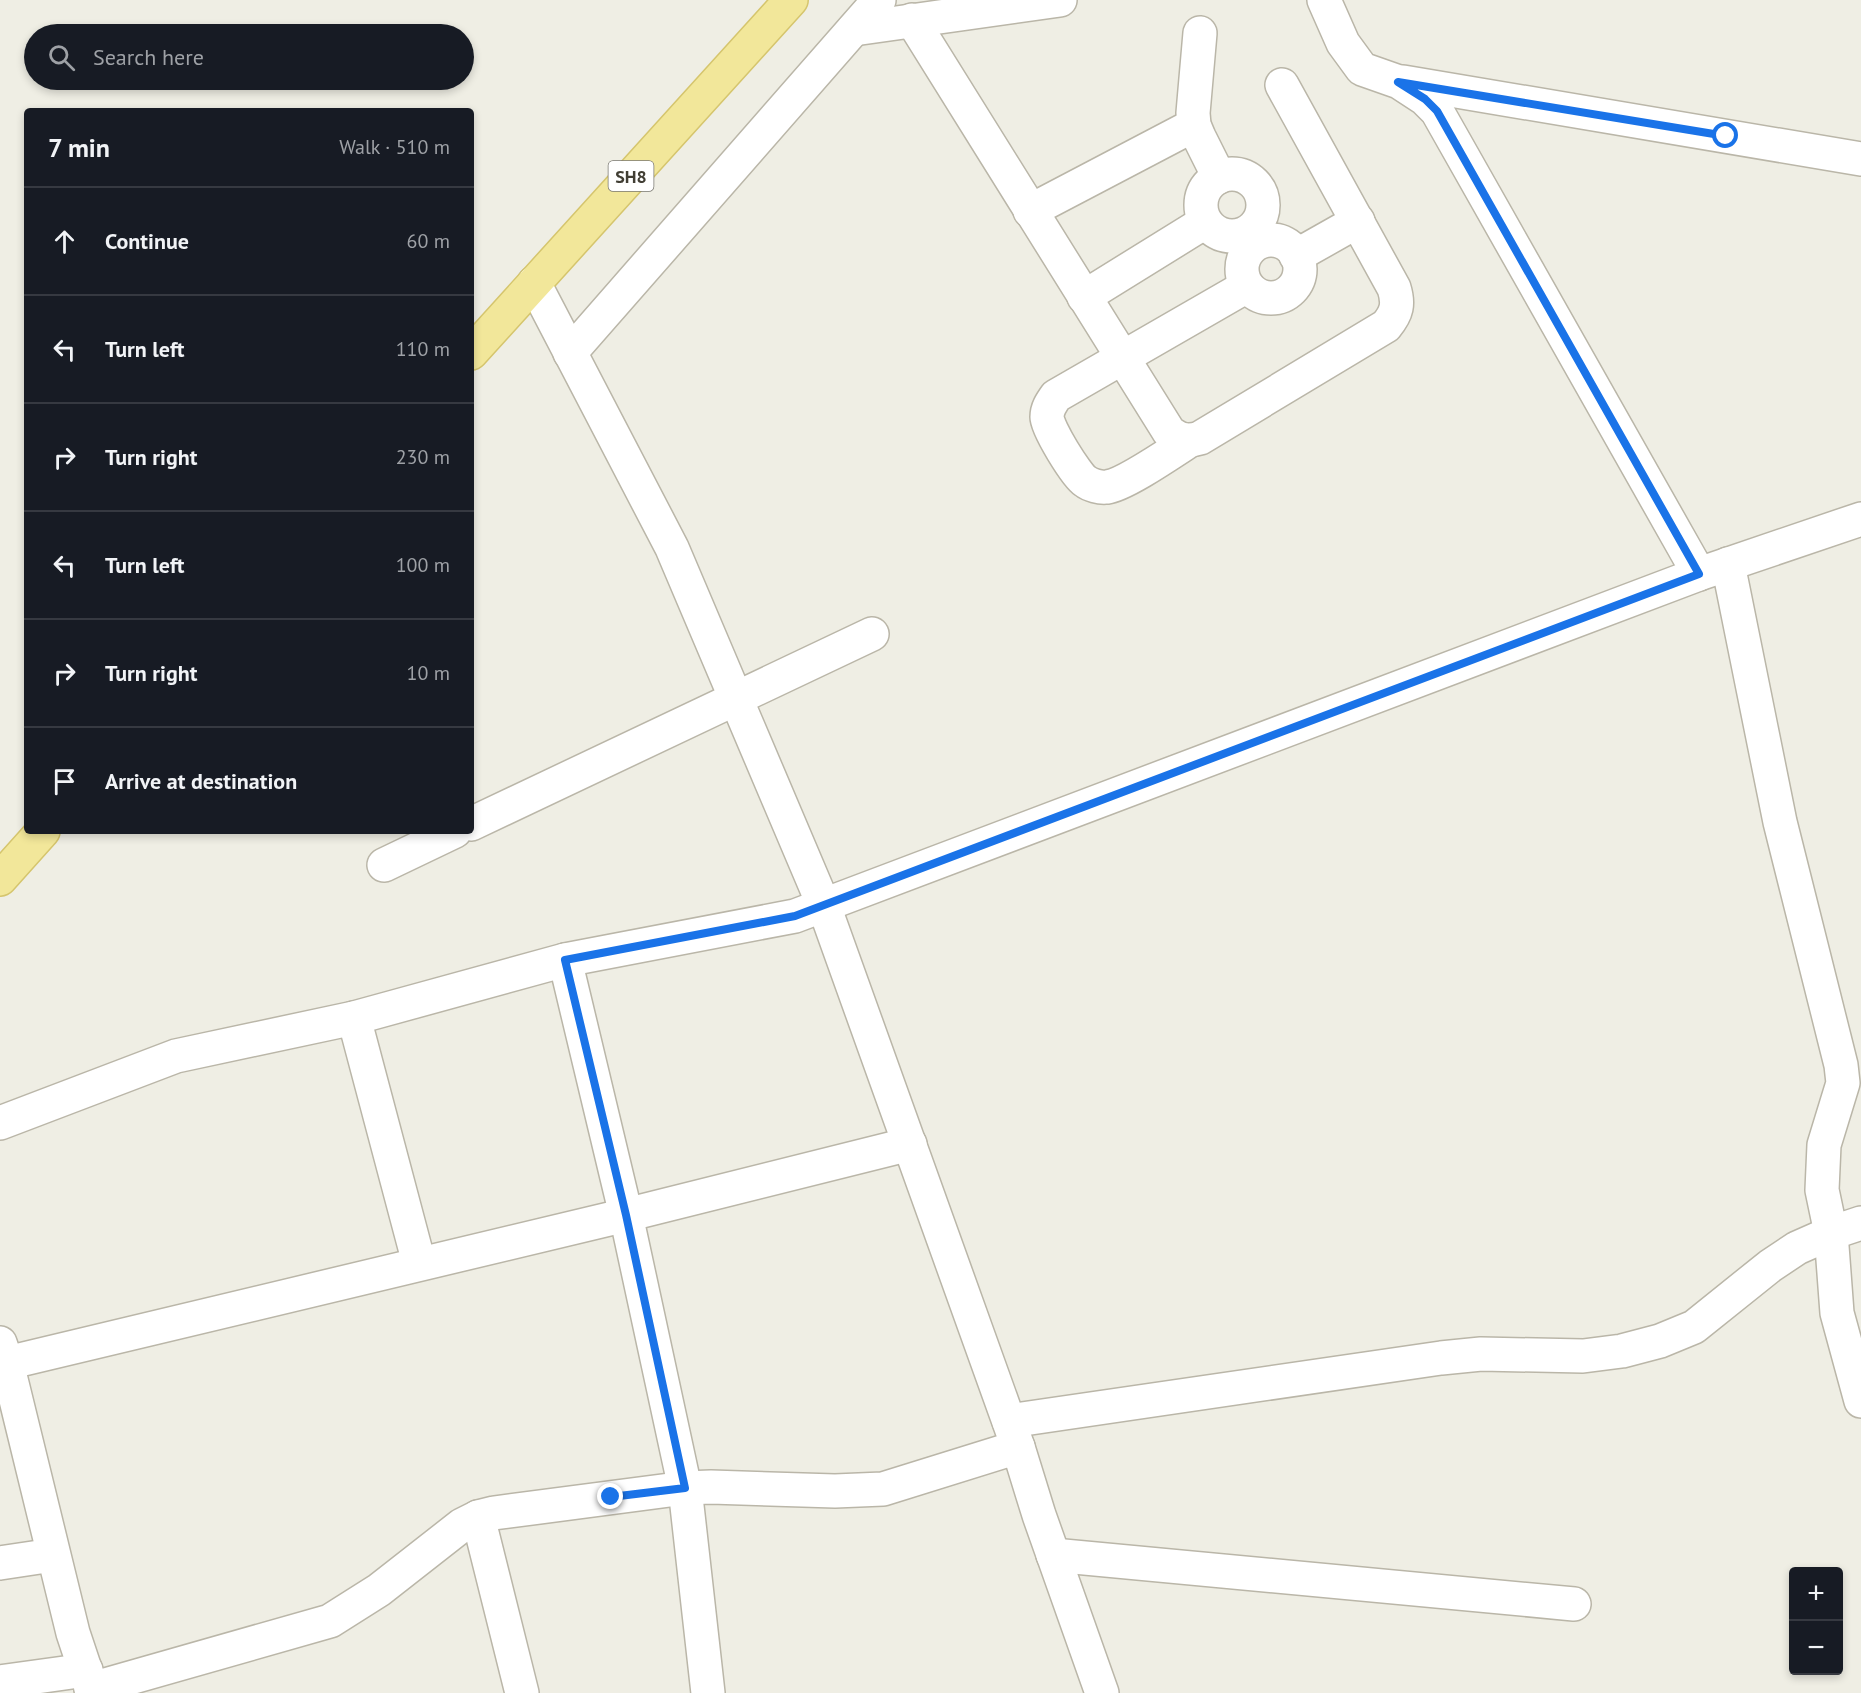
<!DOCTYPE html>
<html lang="en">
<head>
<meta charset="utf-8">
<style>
	:root { --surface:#171b24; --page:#20242c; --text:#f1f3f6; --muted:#9ea1a6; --line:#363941 }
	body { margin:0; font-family:"PT Sans",sans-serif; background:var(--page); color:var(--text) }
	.controls { position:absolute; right:18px; bottom:18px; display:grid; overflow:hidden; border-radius:6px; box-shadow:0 3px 9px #0003 }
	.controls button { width:54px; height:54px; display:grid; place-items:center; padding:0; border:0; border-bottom:2px solid var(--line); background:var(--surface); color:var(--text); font:30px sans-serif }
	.stop { position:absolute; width:18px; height:18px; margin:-14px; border:4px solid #1a73e8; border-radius:50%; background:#fff }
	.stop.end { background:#1a73e8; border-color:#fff; box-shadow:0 2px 6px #0008 }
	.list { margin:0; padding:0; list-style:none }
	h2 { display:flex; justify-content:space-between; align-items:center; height:78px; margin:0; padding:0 24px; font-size:26px }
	h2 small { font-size:20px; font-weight:400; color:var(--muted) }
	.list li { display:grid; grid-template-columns:39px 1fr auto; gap:18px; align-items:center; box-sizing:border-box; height:108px; padding:0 24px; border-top:2px solid var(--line) }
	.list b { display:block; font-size:22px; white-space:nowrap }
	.list em { font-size:20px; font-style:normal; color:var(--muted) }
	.icon { flex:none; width:33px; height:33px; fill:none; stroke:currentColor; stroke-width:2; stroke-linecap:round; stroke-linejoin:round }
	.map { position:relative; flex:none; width:1861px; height:1693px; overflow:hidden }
	.search { position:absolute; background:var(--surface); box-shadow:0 3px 9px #0003; left:24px; top:24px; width:450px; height:66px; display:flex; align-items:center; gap:15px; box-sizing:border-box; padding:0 21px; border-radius:33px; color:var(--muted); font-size:22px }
	.panel { position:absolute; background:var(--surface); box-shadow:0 3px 9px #0003; left:24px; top:108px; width:450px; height:726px; border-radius:6px }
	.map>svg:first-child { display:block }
</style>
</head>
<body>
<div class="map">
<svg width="1861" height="1693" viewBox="0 0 1861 1693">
	<rect width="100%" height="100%" fill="#efeee4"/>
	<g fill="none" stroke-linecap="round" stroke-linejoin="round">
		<!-- minor casing -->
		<g stroke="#bab6a8" stroke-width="36">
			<g id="minor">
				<polyline points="1324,0 1343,43 1362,69 1399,82 1425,99 1437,111 1699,574"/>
				<path d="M912 20 1169 432C1180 440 1187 442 1200 438L1386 326C1397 313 1399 304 1394 288L1282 85"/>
				<polyline points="854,29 1060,0"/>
				<polyline points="1200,33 1193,113 1194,125 1199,137 1219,177"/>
				<polyline points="1403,82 1861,159"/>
				<circle cx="1232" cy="205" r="31"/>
				<polyline points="1030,211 1194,125"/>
				<circle cx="1271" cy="269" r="29"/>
				<polyline points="1296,256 1358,221"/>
				<polyline points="534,283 672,548 824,906 1018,1447 1039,1515 1102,1693"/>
				<polyline points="1084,297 1205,222"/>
				<polyline points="570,353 879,0"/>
				<path d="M1189 441C1172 452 1124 485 1107 487 1100 488 1090 485 1085 481 1076 475 1047 428 1047 417 1047 409 1051 403 1056 396L1247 286"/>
				<polyline points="1728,564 1780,822 1841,1065 1843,1083 1824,1145 1822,1190 1831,1233 1837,1313 1861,1401"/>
				<polyline points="471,824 872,634"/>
				<polyline points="384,865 455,831"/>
				<polyline points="565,960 626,1215 685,1488 708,1693"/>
				<polyline points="354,1018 419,1263"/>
				<polyline points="0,1123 176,1056 354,1018 565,960 795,916 1699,574 1861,519"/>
				<polyline points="0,1343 7,1363 73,1633 93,1693"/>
				<polyline points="7,1363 626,1215 910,1144"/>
				<polyline points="1009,1421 1441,1358 1481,1354 1583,1356 1622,1351 1660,1341 1694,1327 1770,1266 1797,1248 1831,1233 1861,1223"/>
				<polyline points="478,1517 522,1693"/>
				<polyline points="1053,1555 1574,1604"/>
				<polyline points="0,1563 53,1555"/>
				<polyline points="0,1682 86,1670"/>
				<polyline points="91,1689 330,1621 379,1590 462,1525 478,1517 494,1513 685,1488 711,1487 835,1491 883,1489 1018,1447"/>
			</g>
		</g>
		<!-- major casing -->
		<g stroke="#d5c56d" stroke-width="36">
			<g id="major">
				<polyline points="471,353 791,0"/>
				<polyline points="0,879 43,831"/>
			</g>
		</g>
		<!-- minor -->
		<use href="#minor" stroke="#fff" stroke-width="33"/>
		<!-- major -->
		<use href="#major" stroke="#f2e79a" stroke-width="33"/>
	</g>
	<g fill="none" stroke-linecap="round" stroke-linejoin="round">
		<!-- route -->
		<polyline stroke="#1a73e8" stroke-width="8" points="611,1497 685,1488 626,1215 565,960 795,916 1699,574 1437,111 1425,99 1398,82 1726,136"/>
	</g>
	<g text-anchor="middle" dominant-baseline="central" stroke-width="5" stroke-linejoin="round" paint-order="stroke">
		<!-- shield labels -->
		<rect fill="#fff" stroke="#7a7871" stroke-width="1.5" x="608.5" y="161" width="45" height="30" rx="4.5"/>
		<g font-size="18" font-weight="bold" fill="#413e34">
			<text x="631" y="176">SH8</text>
		</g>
	</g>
</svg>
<div class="controls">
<button>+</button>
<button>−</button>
</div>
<div class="stop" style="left:1726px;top:136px"></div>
<div class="stop end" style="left:611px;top:1497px"></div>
<div class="search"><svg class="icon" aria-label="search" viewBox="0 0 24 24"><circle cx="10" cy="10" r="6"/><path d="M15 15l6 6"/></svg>Search here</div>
<section class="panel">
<h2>7 min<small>Walk · 510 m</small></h2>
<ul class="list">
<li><svg class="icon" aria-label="ahead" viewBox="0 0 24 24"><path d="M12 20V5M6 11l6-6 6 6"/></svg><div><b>Continue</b></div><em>60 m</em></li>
<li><svg class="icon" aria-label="left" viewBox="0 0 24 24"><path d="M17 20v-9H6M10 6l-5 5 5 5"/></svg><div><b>Turn left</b></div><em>110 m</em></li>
<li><svg class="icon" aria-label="right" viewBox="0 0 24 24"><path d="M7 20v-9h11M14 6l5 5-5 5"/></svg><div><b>Turn right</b></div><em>230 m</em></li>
<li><svg class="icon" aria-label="left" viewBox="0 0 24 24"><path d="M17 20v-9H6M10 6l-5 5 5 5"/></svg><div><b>Turn left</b></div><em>100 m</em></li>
<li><svg class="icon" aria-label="right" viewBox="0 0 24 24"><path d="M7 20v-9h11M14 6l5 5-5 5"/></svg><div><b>Turn right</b></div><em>10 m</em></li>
<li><svg class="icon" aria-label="arrive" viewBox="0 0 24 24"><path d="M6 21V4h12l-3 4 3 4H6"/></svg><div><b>Arrive at destination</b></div></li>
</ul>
</section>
</div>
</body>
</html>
